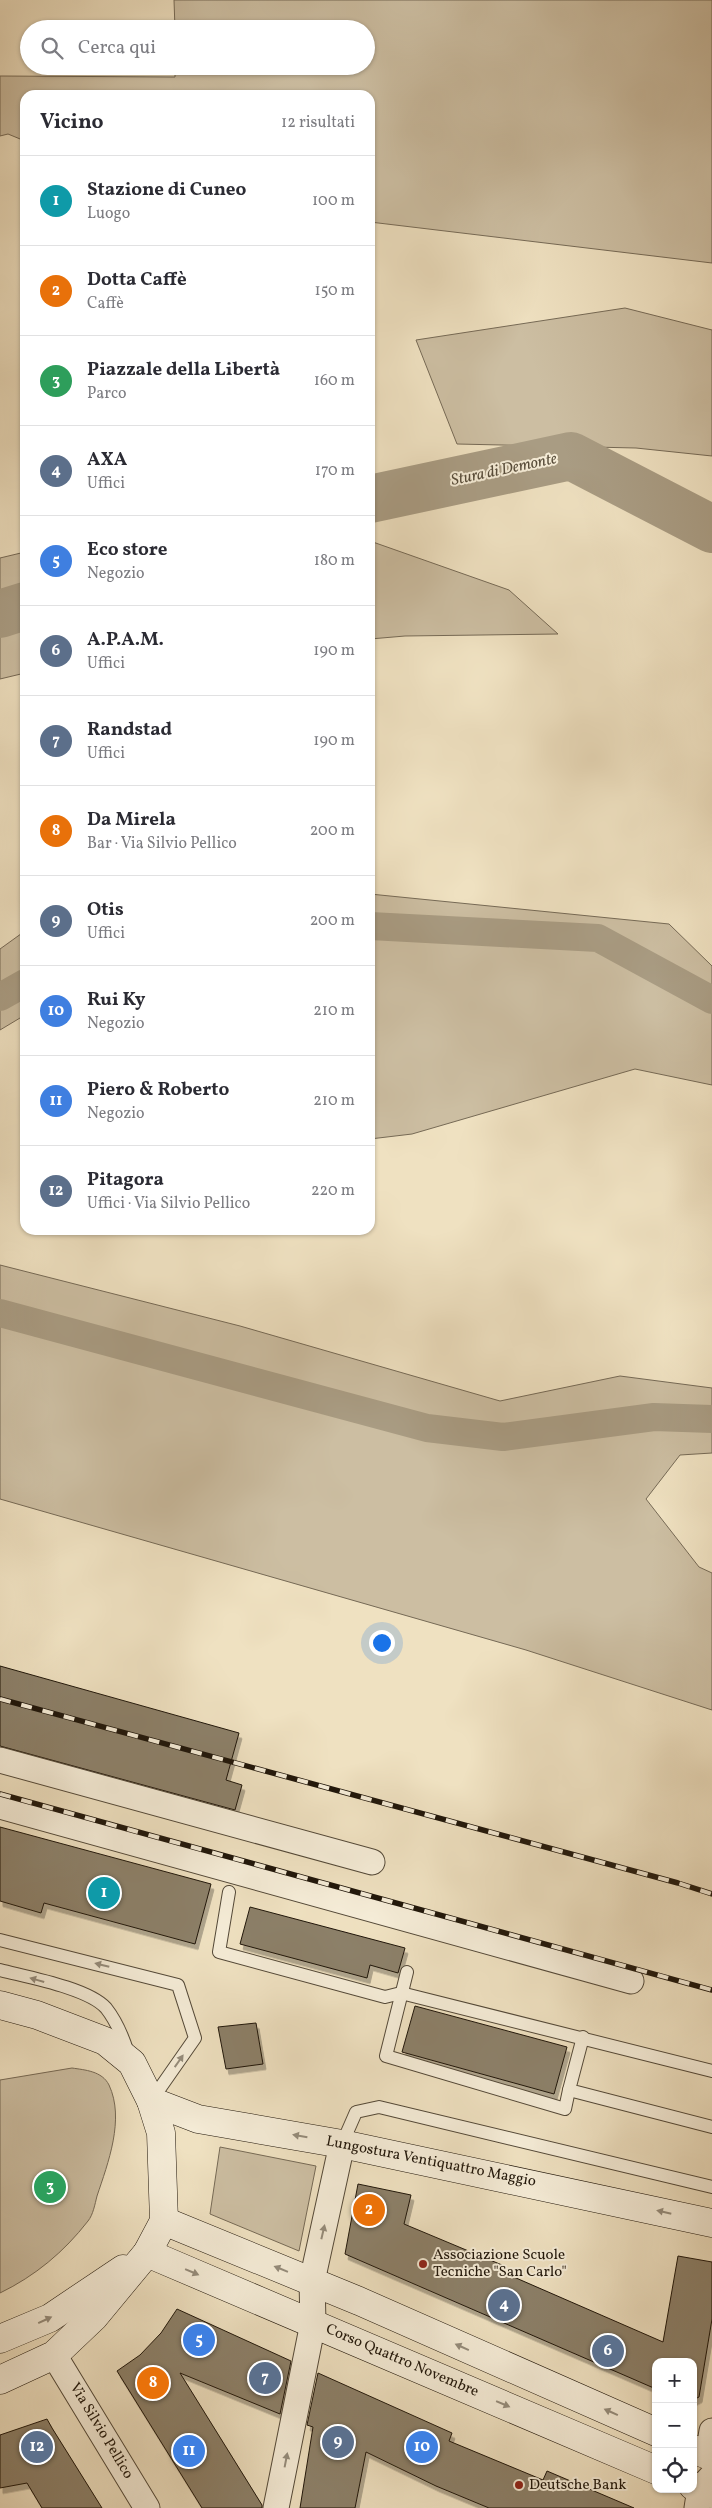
<!DOCTYPE html>
<html lang="it">
<head>
<meta charset="utf-8">
<style>
	:root { --surface:#fff; --page:#f7f7f7; --text:#2b2b33; --muted:#7c7c81; --line:#e1e1e2; --accent:#7c3aed }
	body { margin:0; font-family:Vollkorn,serif; background:var(--page); color:var(--text) }
	.controls { position:absolute; right:15px; bottom:15px; display:grid; overflow:hidden; border-radius:10px; box-shadow:0 1px 4px #0004 }
	.controls button { width:45px; height:45px; display:grid; place-items:center; padding:0; border:0; border-bottom:1px solid var(--line); background:var(--surface); color:var(--text); font:25px sans-serif }
	.you { position:absolute; left:381px; top:1642px; width:18px; height:18px; margin:-12px; border:4px solid #fff; border-radius:50%; background:#1a73e8; box-shadow:0 0 0 8px #1a73e833 }
	.badge { display:grid; place-items:center; width:32px; height:32px; border-radius:50%; background:var(--accent); color:#fff; font-size:16px; font-weight:700 }
	.pin { position:absolute; translate:-50% -50%; border:2px solid #fff; box-shadow:0 1px 5px #0006 }
	.list { margin:0; padding:0; list-style:none }
	h2 { display:flex; justify-content:space-between; align-items:center; height:65px; margin:0; padding:0 20px; font-size:21px }
	h2 small { font-size:16px; font-weight:400; color:var(--muted) }
	.list li { display:grid; grid-template-columns:32px 1fr auto; gap:15px; align-items:center; box-sizing:border-box; height:90px; padding:0 20px; border-top:1px solid var(--line) }
	.list b { display:block; font-size:19px; white-space:nowrap }
	.list p { margin:0; font-size:16px; white-space:nowrap; color:var(--muted) }
	.list em { font-size:16px; font-style:normal; color:var(--muted) }
	.icon { flex:none; width:28px; height:28px; fill:none; stroke:currentColor; stroke-width:2; stroke-linecap:round; stroke-linejoin:round }
	.map { position:relative; flex:none; width:712px; height:2508px; overflow:hidden }
	.search { position:absolute; background:var(--surface); box-shadow:0 1px 4px #0004; left:20px; top:20px; width:355px; height:55px; display:flex; align-items:center; gap:12px; box-sizing:border-box; padding:0 18px; border-radius:28px; color:var(--muted); font-size:19px }
	.panel { position:absolute; background:var(--surface); box-shadow:0 1px 4px #0004; left:20px; top:90px; width:355px; height:1145px; border-radius:15px }
	.map>svg:first-child { display:block }
</style>
</head>
<body>
<div class="map">
<svg width="712" height="2508" viewBox="0 0 712 2508">
	<defs>
		<filter id="shadow"><feDropShadow dx="3" dy="5.5" stdDeviation="0" flood-color="#0004"/></filter>
	</defs>
	<rect width="100%" height="100%" fill="#efe1c1"/>
	<filter id="stains"><feTurbulence type="fractalNoise" baseFrequency=".004" numOctaves="4"/><feColorMatrix values="0 0 0 0 .2 0 0 0 0 .09 0 0 0 0 .02 0 0 0 .5 -.17"/></filter>
	<radialGradient id="worn" r=".72"><stop offset=".6" stop-color="#630" stop-opacity="0"/><stop offset="1" stop-color="#630" stop-opacity=".3"/></radialGradient>
	<!-- green -->
	<g fill="#ccbea2" stroke="#766a56">
		<polygon points="174,0 712,0 712,263 370,222 370,95 25,95 25,141 8,134 0,136 0,76 175,77 175,66 366,66 366,29 175,29"/>
		<polygon points="625,308 712,330 712,456 636,448 457,444 416,340"/>
		<polygon points="370,541 509,590 558,634 405,636 370,639"/>
		<polygon points="25,552 25,673 0,679 0,558"/>
		<polygon points="370,894 669,924 712,966 712,1085 635,1069 412,1134 370,1139"/>
		<polygon points="25,931 25,1015 0,1030 0,949"/>
		<polygon points="0,1265 240,1326 500,1401 620,1376 712,1388 712,1453 680,1455 646,1499 699,1567 712,1573 712,1710 526,1650 0,1499"/>
		<path d="M72 2068C85 2070 102 2071 109 2085 125 2119 108 2163 97 2196 95 2204 93 2215 88 2221 64 2252 35 2276 0 2293V2080Z"/>
		<polygon points="220,2147 316,2166 299,2251 210,2214"/>
	</g>
	<g fill="none" stroke-linecap="round" stroke-linejoin="round">
		<!-- canal -->
		<g stroke="#a99c83" stroke-width="28">
			<polyline points="370,926 598,938 712,1000"/>
			<polyline points="0,997 25,983"/>
			<polyline points="0,1313 427,1428 503,1437 654,1417 712,1419"/>
		</g>
		<!-- river -->
		<g stroke="#a99c83" stroke-width="48">
			<polyline points="370,499 571,456 712,529"/>
			<polyline points="0,614 25,606"/>
		</g>
	</g>
	<!-- building -->
	<g fill="#8c8069" stroke="#20160a" filter="url(#shadow)">
		<polygon points="0,1666 239,1733 226,1780 242,1785 235,1810 0,1746"/>
		<polygon points="0,1827 211,1884 195,1944 44,1903 41,1913 0,1901"/>
		<polygon points="250,1907 405,1948 398,1973 370,1965 367,1978 240,1944"/>
		<polygon points="415,2006 567,2047 554,2094 402,2052"/>
		<polygon points="256,2023 263,2064 226,2069 218,2027"/>
		<polygon points="358,2184 411,2195 404,2224 502,2265 500,2271 663,2342 678,2256 712,2262 712,2319 699,2397 693,2400 693,2362 656,2362 656,2389 345,2254"/>
		<polygon points="177,2309 291,2361 280,2414 180,2373 262,2505 262,2508 202,2508 117,2371 140,2355 161,2333"/>
		<polygon points="318,2373 452,2433 449,2441 543,2480 547,2471 634,2508 489,2508 436,2486 366,2452 355,2508 300,2508 313,2427 307,2425"/>
		<polygon points="47,2419 52,2428 102,2508 42,2508 27,2483 0,2488 0,2435"/>
	</g>
	<g fill="none" stroke-linecap="round" stroke-linejoin="round">
		<!-- lane casing -->
		<g stroke="#544938" stroke-width="14">
			<g id="lane">
				<polyline points="229,1892 219,1952 385,1997 401,1993 712,2071"/>
				<polyline points="0,1940 178,1985 195,2038 151,2101"/>
				<path d="M0 1970C27 1977 88 1988 106 2008 117 2022 123 2037 128 2053"/>
				<polyline points="407,1972 386,2056 565,2109 569,2090"/>
				<polyline points="583,2037 569,2090 712,2127"/>
				<polyline points="342,2144 356,2112 379,2107 712,2187"/>
			</g>
		</g>
		<!-- street casing -->
		<g stroke="#544938" stroke-width="27">
			<g id="street">
				<polyline points="0,1760 372,1862"/>
				<polyline points="0,1806 631,1981"/>
				<polyline points="54,2355 147,2508"/>
				<polyline points="708,2455 712,2431"/>
				<polyline points="276,2508 313,2323 312,2281 342,2144"/>
				<polyline points="697,2508 700,2489 712,2476"/>
			</g>
		</g>
		<!-- secondary casing -->
		<g stroke="#20160a" stroke-width="29">
			<g id="secondary">
				<polyline points="0,2005 37,2015 105,2041 132,2063 151,2101 161,2133 164,2221 147,2253 94,2317 54,2355 0,2380"/>
				<polyline points="151,2101 198,2119 342,2144 712,2223"/>
				<polyline points="164,2221 359,2301 656,2432"/>
				<polyline points="147,2253 656,2470"/>
				<polyline points="0,2339 50,2318 123,2269"/>
				<polyline points="693,2449 712,2457"/>
				<polyline points="693,2486 712,2494"/>
			</g>
		</g>
		<!-- lane -->
		<use href="#lane" stroke="#f5ecd7" stroke-width="12"/>
		<!-- street -->
		<use href="#street" stroke="#f5ecd7" stroke-width="25"/>
		<!-- secondary -->
		<use href="#secondary" stroke="#f5ecd7" stroke-width="28"/>
		<!-- rail casing -->
		<g stroke="#20160a" stroke-width="5.5">
			<g id="rail">
				<polyline points="0,1699 678,1883 712,1894"/>
				<polyline points="0,1794 712,1990"/>
			</g>
		</g>
		<!-- rail -->
		<use href="#rail" stroke="#f5ecd7" stroke-width="4" stroke-dasharray="11" stroke-linecap="butt"/>
	</g>
	<!-- one-way arrows -->
	<defs><path id="oneway-solid" d="M-6-.8H1V-3.2L6.5 0L1 3.2V.8H-6Z" transform="scale(1.25)"/></defs>
	<g fill="#958c7b">
		<use href="#oneway-solid" transform="translate(102 1965) rotate(-166)"/>
		<use href="#oneway-solid" transform="translate(37 1980) rotate(-164)"/>
		<use href="#oneway-solid" transform="translate(179 2061) rotate(-55)"/>
		<use href="#oneway-solid" transform="translate(300 2136) rotate(-170)"/>
		<use href="#oneway-solid" transform="translate(664 2212) rotate(-167)"/>
		<use href="#oneway-solid" transform="translate(323 2232) rotate(-77)"/>
		<use href="#oneway-solid" transform="translate(281 2269) rotate(-158)"/>
		<use href="#oneway-solid" transform="translate(192 2272) rotate(23)"/>
		<use href="#oneway-solid" transform="translate(45 2320) rotate(-25)"/>
		<use href="#oneway-solid" transform="translate(462 2347) rotate(-156)"/>
		<use href="#oneway-solid" transform="translate(503 2404) rotate(23)"/>
		<use href="#oneway-solid" transform="translate(611 2412) rotate(-156)"/>
		<use href="#oneway-solid" transform="translate(286 2460) rotate(-79)"/>
	</g>
	<!-- markers -->
	<g fill="#8f2418" stroke="#f5ecd7" stroke-width="2">
		<circle cx="423" cy="2264" r="5"/>
		<circle cx="519" cy="2485" r="5"/>
	</g>
	<g text-anchor="middle" dominant-baseline="central" stroke-width="4" stroke-linejoin="round" paint-order="stroke">
		<!-- street labels -->
		<g font-size="15" fill="#20160a" stroke="#f5ecd7">
			<text transform="translate(431 2162) rotate(11)">Lungostura Ventiquattro Maggio</text>
			<text transform="translate(402 2361) rotate(23)">Corso Quattro Novembre</text>
			<text transform="translate(101 2431) rotate(59)">Via Silvio Pellico</text>
		</g>
		<!-- poi labels -->
		<g font-size="15" fill="#20160a" stroke="#f5ecd7" text-anchor="start">
			<text x="433" y="2255">Associazione Scuole<tspan x="433" dy="17">Tecniche "San Carlo"</tspan></text>
			<text x="529" y="2485">Deutsche Bank</text>
		</g>
		<!-- water labels -->
		<g font-size="16" font-style="italic" fill="#574c3a" stroke="#f5ecd7">
			<text transform="translate(504 470) rotate(-12)">Stura di Demonte</text>
		</g>
	</g>
	<rect width="100%" height="100%" filter="url(#stains)"/>
	<rect width="100%" height="100%" fill="url(#worn)"/>
</svg>
<div class="controls">
<button>+</button>
<button>−</button>
<button><svg class="icon" aria-label="locate" viewBox="0 0 24 24"><circle cx="12" cy="12" r="6"/><path d="M12 2v4M12 18v4M2 12h4M18 12h4"/></svg></button>
</div>
<div class="you"></div>
<div class="pin badge" style="left:104px;top:1893px;background:#0f9aa8">1</div>
<div class="pin badge" style="left:369px;top:2210px;background:#e8710a">2</div>
<div class="pin badge" style="left:50px;top:2187px;background:#2e9e5b">3</div>
<div class="pin badge" style="left:504px;top:2305px;background:#5c6f8a">4</div>
<div class="pin badge" style="left:199px;top:2340px;background:#3f7fe0">5</div>
<div class="pin badge" style="left:608px;top:2351px;background:#5c6f8a">6</div>
<div class="pin badge" style="left:265px;top:2378px;background:#5c6f8a">7</div>
<div class="pin badge" style="left:153px;top:2383px;background:#e8710a">8</div>
<div class="pin badge" style="left:338px;top:2442px;background:#5c6f8a">9</div>
<div class="pin badge" style="left:422px;top:2447px;background:#3f7fe0">10</div>
<div class="pin badge" style="left:189px;top:2451px;background:#3f7fe0">11</div>
<div class="pin badge" style="left:37px;top:2447px;background:#5c6f8a">12</div>
<div class="search"><svg class="icon" aria-label="search" viewBox="0 0 24 24"><circle cx="10" cy="10" r="6"/><path d="M15 15l6 6"/></svg>Cerca qui</div>
<section class="panel">
<h2>Vicino<small>12 risultati</small></h2>
<ul class="list">
<li><span class="badge" style="background:#0f9aa8">1</span><div><b>Stazione di Cuneo</b><p>Luogo</p></div><em>100 m</em></li>
<li><span class="badge" style="background:#e8710a">2</span><div><b>Dotta Caffè</b><p>Caffè</p></div><em>150 m</em></li>
<li><span class="badge" style="background:#2e9e5b">3</span><div><b>Piazzale della Libertà</b><p>Parco</p></div><em>160 m</em></li>
<li><span class="badge" style="background:#5c6f8a">4</span><div><b>AXA</b><p>Uffici</p></div><em>170 m</em></li>
<li><span class="badge" style="background:#3f7fe0">5</span><div><b>Eco store</b><p>Negozio</p></div><em>180 m</em></li>
<li><span class="badge" style="background:#5c6f8a">6</span><div><b>A.P.A.M.</b><p>Uffici</p></div><em>190 m</em></li>
<li><span class="badge" style="background:#5c6f8a">7</span><div><b>Randstad</b><p>Uffici</p></div><em>190 m</em></li>
<li><span class="badge" style="background:#e8710a">8</span><div><b>Da Mirela</b><p>Bar · Via Silvio Pellico</p></div><em>200 m</em></li>
<li><span class="badge" style="background:#5c6f8a">9</span><div><b>Otis</b><p>Uffici</p></div><em>200 m</em></li>
<li><span class="badge" style="background:#3f7fe0">10</span><div><b>Rui Ky</b><p>Negozio</p></div><em>210 m</em></li>
<li><span class="badge" style="background:#3f7fe0">11</span><div><b>Piero &amp; Roberto</b><p>Negozio</p></div><em>210 m</em></li>
<li><span class="badge" style="background:#5c6f8a">12</span><div><b>Pitagora</b><p>Uffici · Via Silvio Pellico</p></div><em>220 m</em></li>
</ul>
</section>
</div>
</body>
</html>
